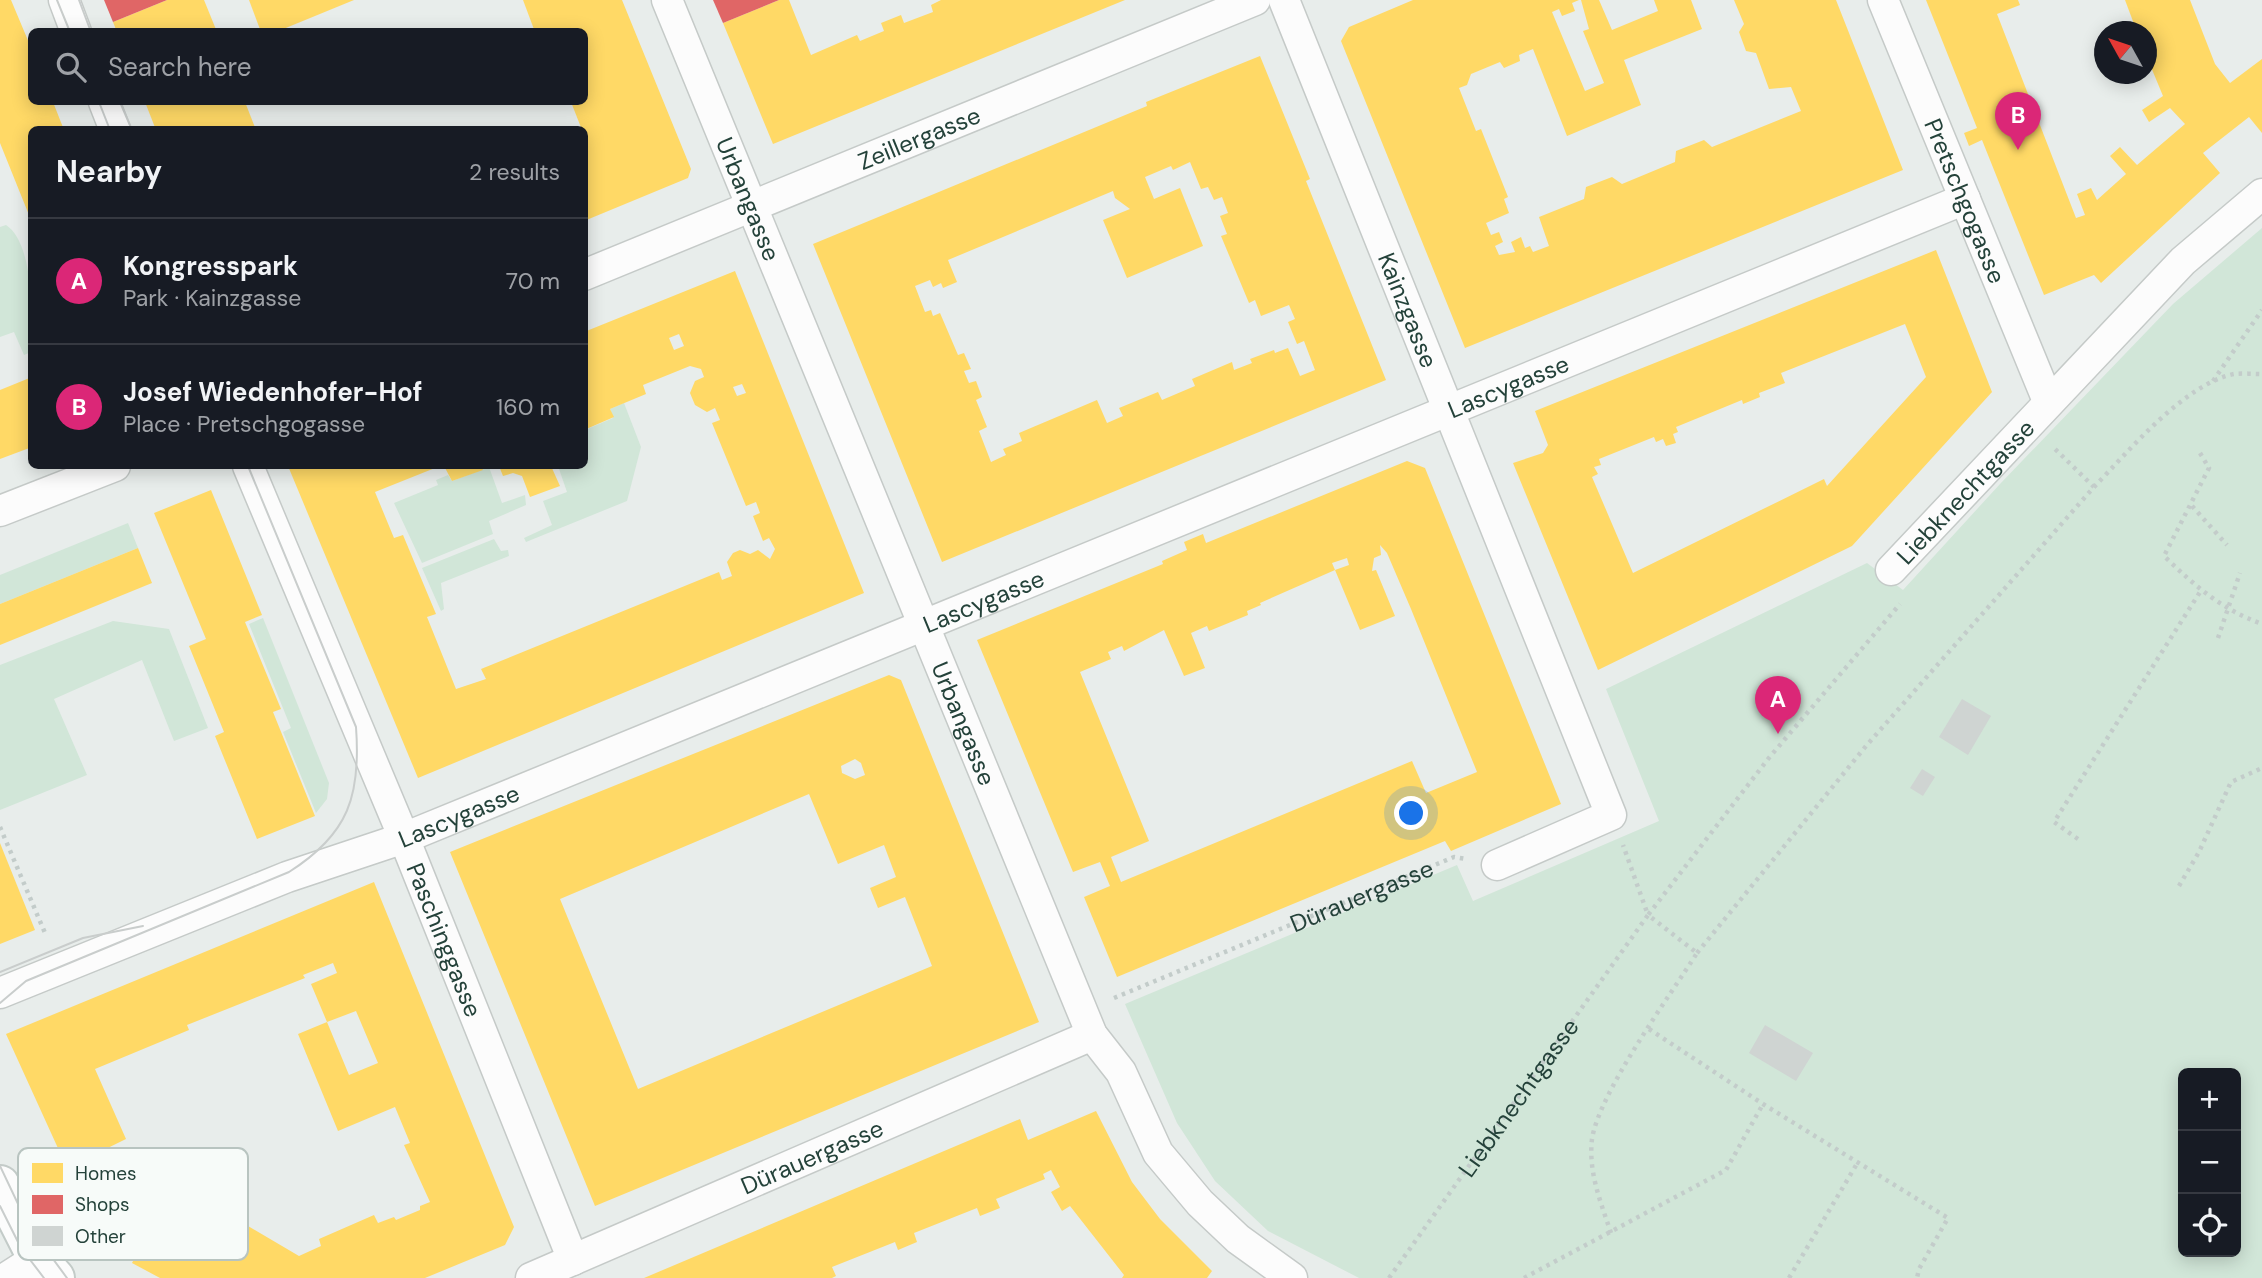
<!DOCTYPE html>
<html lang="en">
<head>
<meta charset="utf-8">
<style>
	:root { --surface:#171b24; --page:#20242c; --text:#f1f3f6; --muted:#9ea1a6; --line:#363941; --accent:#db2777 }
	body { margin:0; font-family:"DM Sans",sans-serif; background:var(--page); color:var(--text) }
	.controls { position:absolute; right:21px; bottom:21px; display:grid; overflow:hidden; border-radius:10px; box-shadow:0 4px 18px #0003 }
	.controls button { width:63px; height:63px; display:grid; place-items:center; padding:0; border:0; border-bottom:2px solid var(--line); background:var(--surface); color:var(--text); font:35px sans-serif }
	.compass { position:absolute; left:2094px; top:21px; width:63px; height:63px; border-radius:50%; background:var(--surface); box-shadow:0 4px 18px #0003; rotate:310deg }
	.you { position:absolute; left:1412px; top:814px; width:24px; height:24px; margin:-18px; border:5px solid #fff; border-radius:50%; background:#1a73e8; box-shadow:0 0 0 10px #1a73e833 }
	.badge { display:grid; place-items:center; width:46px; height:46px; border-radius:50%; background:var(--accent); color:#fff; font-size:23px; font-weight:700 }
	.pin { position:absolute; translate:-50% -58px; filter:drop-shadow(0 2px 4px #0008) }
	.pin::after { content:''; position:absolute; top:37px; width:24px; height:21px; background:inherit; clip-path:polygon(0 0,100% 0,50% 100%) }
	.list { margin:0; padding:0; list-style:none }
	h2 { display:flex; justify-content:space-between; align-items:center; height:91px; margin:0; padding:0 28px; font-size:30px }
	h2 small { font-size:23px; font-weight:400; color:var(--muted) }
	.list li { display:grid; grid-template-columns:46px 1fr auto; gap:21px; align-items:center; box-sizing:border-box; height:126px; padding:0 28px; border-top:2px solid var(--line) }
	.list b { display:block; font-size:26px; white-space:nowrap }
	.list p { margin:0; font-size:23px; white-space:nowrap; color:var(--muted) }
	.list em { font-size:23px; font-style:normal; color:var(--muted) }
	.icon { flex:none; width:38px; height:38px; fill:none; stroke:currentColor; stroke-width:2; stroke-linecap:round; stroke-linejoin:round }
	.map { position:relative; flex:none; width:2262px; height:1278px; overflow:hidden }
	.search { position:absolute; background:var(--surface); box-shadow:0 4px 18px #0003; left:28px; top:28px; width:560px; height:77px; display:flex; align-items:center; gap:18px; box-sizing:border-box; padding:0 24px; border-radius:10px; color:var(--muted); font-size:26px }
	.panel { position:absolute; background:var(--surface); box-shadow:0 4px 18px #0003; left:28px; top:126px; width:560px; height:343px; border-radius:10px }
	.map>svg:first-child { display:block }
</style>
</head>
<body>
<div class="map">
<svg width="2262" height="1278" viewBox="0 0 2262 1278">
	<rect width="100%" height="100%" fill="#e8edeb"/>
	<!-- green -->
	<g fill="#d1e6d8" fill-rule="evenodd">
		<path d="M6 225C35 244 32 321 31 352L24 355 14 332 0 337V227Z"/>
		<path d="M2262 228V1278H1359L1268 1231 1215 1181 1177 1123 1125 1004 1457 865 1473 901 1659 821 1606 689 1867 563 1903 590 2000 484 2173 304ZM2183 1073H2236V1252H2183Z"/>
		<polygon points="624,403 641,447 627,501 526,542 524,538 552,525 543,501 567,492 558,466 584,466 585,430 613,418 610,409"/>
		<polygon points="489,467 502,503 525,495 526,505 489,521 493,534 422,563 394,503 438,485 436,480 448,475 452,481"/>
		<polygon points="128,523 138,548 0,604 0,575"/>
		<polygon points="494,539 501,551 508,550 509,556 441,583 444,609 441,611 422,568"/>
		<polygon points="263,618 329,783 327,799 316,813 283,732 291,728 249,624"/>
		<polygon points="113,621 169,629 208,728 174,741 142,660 54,699 87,775 0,810 0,665"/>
	</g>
	<!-- homes -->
	<g fill="#ffd966" fill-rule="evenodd">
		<polygon points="0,0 11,0 32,50 32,102 53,102 64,130 32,130 31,220 0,143"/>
		<polygon points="167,0 204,0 217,32 117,32 113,22"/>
		<polygon points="249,0 354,0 276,32 261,32"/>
		<polygon points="523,0 622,0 691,169 688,178 584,221 584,130 582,130 571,102 584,102 584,32 535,32"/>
		<polygon points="779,0 789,0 811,55 857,35 860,41 884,31 881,23 901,15 904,23 933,12 931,5 941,0 1125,0 773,144 723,23"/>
		<polygon points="1413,0 1579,0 1572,3 1575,11 1562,16 1559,9 1552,12 1585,91 1604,83 1583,31 1589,29 1581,0 1599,0 1612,30 1658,11 1654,0 1691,0 1702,29 1624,60 1641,105 1567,136 1533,49 1519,55 1520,61 1504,68 1500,62 1471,74 1467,85 1459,88 1476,131 1481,129 1508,197 1504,199 1509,213 1486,223 1491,235 1499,232 1503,242 1495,246 1499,255 1515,252 1511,242 1521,237 1525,248 1530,246 1533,252 1549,246 1539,217 1584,199 1586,187 1612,177 1622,184 1675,162 1676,151 1704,140 1712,147 1801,111 1791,87 1769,89 1756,53 1746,51 1739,32 1744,24 1734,0 1836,0 1903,170 1465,348 1341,41 1349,27"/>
		<polygon points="1926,0 2018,0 2020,5 1997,14 2076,218 2085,215 2077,194 2091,188 2097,200 2126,174 2110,156 2120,147 2137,165 2185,124 2170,108 2149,122 2142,110 2163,96 2146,55 2146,32 2137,32 2125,0 2190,0 2215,64 2230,83 2262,59 2262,133 2249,117 2203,153 2220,173 2101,283 2094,275 2044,295 1982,140 1969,146 1964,133 1977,128"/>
		<path d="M1260 56 1310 179 1306 181 1386 380 942 562 813 244 1147 106 1146 102ZM1190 162 1201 189 1208 187 1214 200 1222 197 1228 213 1220 216 1227 234 1221 236 1249 303 1255 300 1261 316 1289 305 1295 319 1288 322 1297 344 1304 341 1315 370 1300 376 1288 348 1275 353 1274 350 1250 359 1252 363 1234 370 1232 362 1192 379 1195 386 1162 400 1158 392 1119 408 1123 416 1107 423 1097 400 1019 433 1022 441 1003 449 1006 455 991 462 979 431 987 427 976 400 982 397 976 381 969 383 964 371 971 369 964 353 958 355 940 313 933 316 931 310 925 312 915 286 930 280 933 287 941 283 943 288 957 282 948 260 1113 191 1115 198 1130 209 1103 220 1127 278 1203 246 1180 188 1154 199 1145 177 1171 166 1173 170Z"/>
		<polygon points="145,102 245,102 256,130 156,130"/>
		<path d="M1936 250 1992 392 1852 546 1598 670 1513 463 1543 453 1548 445 1535 411ZM1905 324 1926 377 1827 486 1824 479 1633 573 1592 477 1598 474 1594 467 1601 465 1599 459 1654 437 1656 442 1663 439 1666 446 1676 443 1673 434 1678 432 1676 427 1742 400 1743 404 1760 397 1759 393 1785 383 1781 373Z"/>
		<path d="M735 271 864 593 418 778 288 466H440L375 492 394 538 403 535 436 614 427 617 456 689 486 679 481 669 719 572 722 580 732 576 727 562 733 553 740 550 750 554 758 550 770 559 775 549 769 538 763 541 753 516 760 513 756 502 746 506 712 423 720 420 715 408 707 412 695 405 690 393 695 381 704 377 701 369 690 366 643 385 646 394 610 409 614 417 584 430V332ZM679 334 684 346 674 350 669 338ZM742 384 746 393 737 396 733 387Z"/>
		<polygon points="32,377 32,447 0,459 0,390"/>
		<path d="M1407 461 1425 468 1561 804 1451 851 1445 841 1117 977 1084 897 1110 886 1100 862 1073 872 977 640 1163 564 1162 561 1187 550 1184 542 1203 534 1206 543ZM1380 545 1387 553 1411 609 1477 772 1426 793 1412 761 1121 882 1111 857 1149 841 1080 672 1111 659 1108 652 1122 646 1124 651 1164 630 1184 676 1205 668 1191 633 1207 626 1209 631 1248 615 1247 611 1261 605 1260 603 1335 570 1332 563 1347 558 1349 565 1335 570 1360 630 1395 616 1376 570 1372 571 1374 558 1381 555Z"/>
		<polygon points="444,466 481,466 483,470 452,481"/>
		<polygon points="499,466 551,466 560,486 530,497 522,476 513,473 503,476"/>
		<polygon points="211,490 262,615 245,622 281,709 273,712 315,816 257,839 215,736 224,732 189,646 206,639 154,513"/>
		<polygon points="138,548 152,583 0,645 0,604"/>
		<path d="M889 675 901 680 1039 1022 595 1206 450 852ZM855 759 861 763 865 775 855 779 842 773 841 766ZM809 794 838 864 884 845 896 877 870 888 878 908 905 897 932 966 638 1089 560 899Z"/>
		<polygon points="0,843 35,930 0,944"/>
		<polygon points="374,882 514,1227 505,1245 425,1278 160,1278 132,1263 135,1257 121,1250 156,1185 191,1204 188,1210 203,1217 198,1225 212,1233 221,1220 244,1232 248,1226 299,1256 321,1246 319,1239 374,1215 378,1223 394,1217 396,1220 420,1210 420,1206 430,1202 404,1145 410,1143 395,1107 338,1131 298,1034 327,1022 349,1075 378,1063 356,1011 327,1022 311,984 337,973 333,963 303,975 305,978 187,1025 189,1030 95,1069 126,1139 67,1168 6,1034"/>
		<polygon points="1096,1111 1132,1182 1160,1219 1212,1271 1207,1278 1122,1278 1124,1275 1070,1206 1062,1211 1051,1192 1060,1187 1051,1170 1043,1174 1045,1179 996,1199 1000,1208 980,1216 977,1208 914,1233 917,1242 898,1250 895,1242 832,1267 836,1276 832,1278 644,1278 1020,1119 1028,1140"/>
	</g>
	<!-- shops -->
	<g fill="#e06666">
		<polygon points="104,0 167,0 113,22"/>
		<polygon points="713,0 779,0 723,23"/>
	</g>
	<!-- building -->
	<g fill="#cfd4d2">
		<polygon points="1962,699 1991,716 1968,755 1939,737"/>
		<polygon points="1922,769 1935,777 1923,796 1910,788"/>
		<polygon points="1765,1025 1813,1053 1796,1081 1749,1053"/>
	</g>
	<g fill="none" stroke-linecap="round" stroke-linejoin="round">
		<!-- minor casing -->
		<g stroke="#c5cac8" stroke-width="33">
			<g id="minor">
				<polyline points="64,0 76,32"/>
				<path id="s3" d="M667 0 1092 1035 1121 1072 1158 1153 1200 1203 1238 1239 1292 1278"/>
				<path id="s4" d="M1284 0 1611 815 1497 865"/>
				<path id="s5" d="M1883 0 2048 401"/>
				<polyline points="104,102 115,130"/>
				<path id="s6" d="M584 275 1255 0"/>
				<path id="s7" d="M248 466 404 838 573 1260"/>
				<polyline points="0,511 115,466"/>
				<path id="s8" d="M1891 570 2183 261 2262 194"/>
				<path id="s9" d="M0 993 287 877 404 838 1965 199"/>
				<polyline points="6,1278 37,1258"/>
				<path id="s10" d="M531 1278 1092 1035"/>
			</g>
		</g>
		<!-- secondary casing -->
		<g stroke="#c3cbc8" stroke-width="42">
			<polyline id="secondary" points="0,1185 37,1258 55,1278"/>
		</g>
		<!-- path -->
		<g stroke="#c3ccca" stroke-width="4.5" stroke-dasharray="3.5 5" stroke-linecap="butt">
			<polyline points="2213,381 2262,310"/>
			<path d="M2200 453 2209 468 2164 556C2195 586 2221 609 2262 624"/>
			<path d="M2094 487C2129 451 2184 384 2234 374 2243 373 2253 374 2262 374"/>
			<polyline points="2192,506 2227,545"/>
			<polyline points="2218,638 2240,573"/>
			<polyline points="0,827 45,933"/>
			<polyline points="2078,839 2054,822 2200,592"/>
			<polyline points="2179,886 2199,852 2231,782 2262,768"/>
			<polyline points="1697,953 1866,746 2094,487 2052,446"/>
			<path id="s1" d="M1114 998 1454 857 1466 859"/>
			<polyline points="1649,1029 1763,1104 1948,1218 1919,1269 1917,1278"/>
			<path d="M1611 1233C1601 1203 1588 1172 1592 1139 1599 1093 1669 997 1697 953L1648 915 1768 759 1900 604"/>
			<path id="s2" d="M1389 1278 1648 915 1623 845"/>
			<polyline points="1524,1278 1726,1170 1763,1104"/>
			<polyline points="1789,1278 1858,1162"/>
		</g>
		<!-- minor -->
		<use href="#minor" stroke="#fcfcfc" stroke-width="30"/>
		<!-- secondary -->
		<use href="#secondary" stroke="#fcfcfc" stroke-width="38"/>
		<!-- tram -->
		<g stroke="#c9cdcc" stroke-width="2">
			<polyline points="57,0 70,32"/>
			<polyline points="79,0 91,32"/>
			<polyline points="99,102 110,130"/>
			<polyline points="120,102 132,130"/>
			<polyline points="0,972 83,938 143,926"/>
			<path d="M0 1003 26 981 289 872C349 834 361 795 356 727L248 466"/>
			<polyline points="0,1166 28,1225 67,1278"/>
			<polyline points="0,1206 21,1248 44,1278"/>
		</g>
	</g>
	<g text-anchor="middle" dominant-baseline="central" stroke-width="7" stroke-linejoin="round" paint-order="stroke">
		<!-- street labels -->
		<g font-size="24" fill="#24423a" stroke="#f7fbf9">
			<text stroke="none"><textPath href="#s6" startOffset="362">Zeillergasse</textPath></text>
			<text stroke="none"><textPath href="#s3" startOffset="215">Urbangasse</textPath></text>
			<text stroke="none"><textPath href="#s5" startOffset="217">Pretschgogasse</textPath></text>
			<text stroke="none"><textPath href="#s4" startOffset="334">Kainzgasse</textPath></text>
			<text stroke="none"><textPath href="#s9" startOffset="1626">Lascygasse</textPath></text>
			<text stroke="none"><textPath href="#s8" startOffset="108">Liebknechtgasse</textPath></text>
			<text stroke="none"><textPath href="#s9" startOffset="1059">Lascygasse</textPath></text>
			<text stroke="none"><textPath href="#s3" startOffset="782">Urbangasse</textPath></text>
			<text stroke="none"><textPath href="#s9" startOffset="492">Lascygasse</textPath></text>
			<text stroke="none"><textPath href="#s1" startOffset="268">Dürauergasse</textPath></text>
			<text stroke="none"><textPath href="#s7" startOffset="513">Paschinggasse</textPath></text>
			<text stroke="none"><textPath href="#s2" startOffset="222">Liebknechtgasse</textPath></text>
			<text stroke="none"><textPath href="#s10" startOffset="306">Dürauergasse</textPath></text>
		</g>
	</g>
	<!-- legend -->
	<rect x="18" y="1148" width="230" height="112" rx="10" fill="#f7fbf9" stroke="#b8c4c0" stroke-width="2"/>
	<rect x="32" y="1163" width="31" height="20" fill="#ffd966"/>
	<rect x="32" y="1195" width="31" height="19" fill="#e06666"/>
	<rect x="32" y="1226" width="31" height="20" fill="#cfd4d2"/>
	<g font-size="19" fill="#24423a">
		<text x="75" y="1180">Homes</text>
		<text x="75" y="1211">Shops</text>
		<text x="75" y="1243">Other</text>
	</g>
</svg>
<div class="controls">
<button>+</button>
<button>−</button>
<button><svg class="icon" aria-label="locate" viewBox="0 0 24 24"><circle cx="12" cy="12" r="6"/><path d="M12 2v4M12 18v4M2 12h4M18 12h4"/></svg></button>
</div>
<svg class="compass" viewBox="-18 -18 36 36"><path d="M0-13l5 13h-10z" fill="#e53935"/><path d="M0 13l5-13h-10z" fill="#9ea1a6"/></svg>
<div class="you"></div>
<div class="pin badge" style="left:1778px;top:734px">A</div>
<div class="pin badge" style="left:2018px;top:150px">B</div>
<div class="search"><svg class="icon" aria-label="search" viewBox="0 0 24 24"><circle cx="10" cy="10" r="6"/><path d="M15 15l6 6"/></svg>Search here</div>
<section class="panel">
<h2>Nearby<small>2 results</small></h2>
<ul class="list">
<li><span class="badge">A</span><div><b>Kongresspark</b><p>Park · Kainzgasse</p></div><em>70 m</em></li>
<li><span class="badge">B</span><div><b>Josef Wiedenhofer-Hof</b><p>Place · Pretschgogasse</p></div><em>160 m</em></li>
</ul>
</section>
</div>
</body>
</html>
